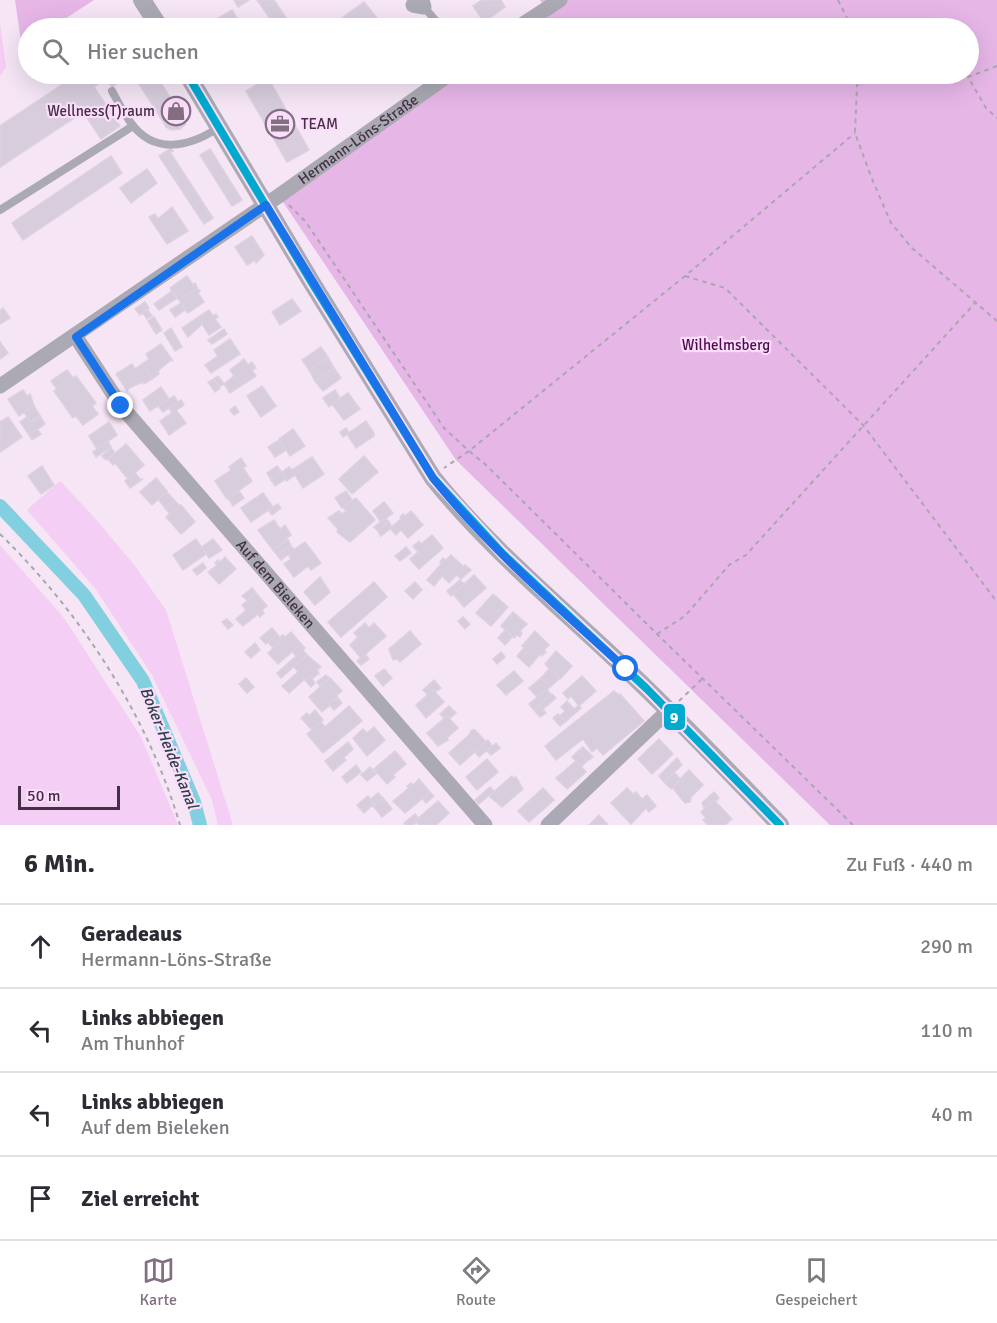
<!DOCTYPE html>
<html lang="de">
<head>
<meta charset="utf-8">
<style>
	:root { --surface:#fff; --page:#f7f7f7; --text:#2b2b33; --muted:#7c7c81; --line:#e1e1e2; --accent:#826f82 }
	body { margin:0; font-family:Signika,sans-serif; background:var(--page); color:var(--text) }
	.scale { position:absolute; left:18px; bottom:15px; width:102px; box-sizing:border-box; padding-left:6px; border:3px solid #443044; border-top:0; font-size:16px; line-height:21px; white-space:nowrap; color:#443044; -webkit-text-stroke:4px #fcdefc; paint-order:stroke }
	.stop { position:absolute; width:18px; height:18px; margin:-14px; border:4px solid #1a73e8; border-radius:50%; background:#fff }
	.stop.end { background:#1a73e8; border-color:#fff; box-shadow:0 2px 6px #0008 }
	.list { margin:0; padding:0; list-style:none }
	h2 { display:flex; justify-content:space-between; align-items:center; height:78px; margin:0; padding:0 24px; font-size:26px }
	h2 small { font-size:20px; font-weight:400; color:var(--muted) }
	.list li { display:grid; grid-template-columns:39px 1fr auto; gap:18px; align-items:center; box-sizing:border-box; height:84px; padding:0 24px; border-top:2px solid var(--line) }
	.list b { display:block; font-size:22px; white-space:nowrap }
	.list p { margin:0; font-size:20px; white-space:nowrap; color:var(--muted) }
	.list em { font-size:20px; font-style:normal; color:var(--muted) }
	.icon { flex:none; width:33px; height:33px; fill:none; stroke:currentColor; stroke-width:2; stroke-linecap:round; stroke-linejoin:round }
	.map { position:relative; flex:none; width:997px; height:825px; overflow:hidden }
	.search { position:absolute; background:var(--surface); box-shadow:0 6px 24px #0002; left:18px; right:18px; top:18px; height:66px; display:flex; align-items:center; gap:15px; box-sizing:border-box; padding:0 21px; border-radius:33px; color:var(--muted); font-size:22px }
	.sheet { height:414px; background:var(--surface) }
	nav { display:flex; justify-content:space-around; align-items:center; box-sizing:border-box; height:84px; border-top:2px solid var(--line); background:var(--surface); font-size:16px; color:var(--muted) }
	nav a { display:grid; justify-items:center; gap:3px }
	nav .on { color:var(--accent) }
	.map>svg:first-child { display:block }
</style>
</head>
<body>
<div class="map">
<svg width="997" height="825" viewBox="0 0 997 825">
	<rect width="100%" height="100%" fill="#f5e5f5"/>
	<!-- green -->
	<g fill="#f4cef4">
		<polygon points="0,23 6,67 0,76"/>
		<polygon points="60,481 93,516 135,566 166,610 233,825 218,825 212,800 152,675 95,588 27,510"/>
		<polygon points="0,545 64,618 141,737 178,825 0,825"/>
	</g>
	<!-- forest -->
	<g fill="#e6b6e7">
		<polygon points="15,0 94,0 51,28 28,28 28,44 22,48"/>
		<polygon points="540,0 997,0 997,825 830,825 456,460 281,199 460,74 968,74 968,28 525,28 549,11"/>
	</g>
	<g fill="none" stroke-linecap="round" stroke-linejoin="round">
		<!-- canal -->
		<polyline stroke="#82cfdf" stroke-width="14" points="0,506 84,595 143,681 194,802 200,825"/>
	</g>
	<!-- building -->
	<g fill="#d8cddd" stroke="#dcd0e1" stroke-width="1.5">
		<polygon points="234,0 249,0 238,7"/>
		<polygon points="257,0 274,0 293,28 277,28"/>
		<polygon points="482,0 501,0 505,7 484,22 473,6"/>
		<polygon points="364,2 381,23 373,28 328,28"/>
		<polygon points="232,10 242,27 210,28 207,25"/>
		<polygon points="265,22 268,26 263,28 253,28"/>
		<polygon points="78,74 131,74 112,87 106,79 94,87 120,126 101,139 83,112 0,167 0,126"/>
		<polygon points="132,74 155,74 139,84"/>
		<polygon points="155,74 173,102 157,112 139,84"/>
		<polygon points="265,80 268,85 271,83 309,150 287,162 246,91"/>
		<polygon points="173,102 186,124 180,129 171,130 166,127 157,112"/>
		<polygon points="171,148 173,151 170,152 213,218 204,224 159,156"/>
		<polygon points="210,149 242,200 232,206 200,155"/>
		<polygon points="111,156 122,173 23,240 12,223"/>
		<polygon points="147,169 157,183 131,203 120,188"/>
		<polygon points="172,207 188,231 167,244 149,217 155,214 158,219"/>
		<polygon points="252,236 264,255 256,263 255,260 247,265 235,247"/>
		<polygon points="187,276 193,285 195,283 197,288 179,300 170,288"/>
		<polygon points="197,288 200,291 198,293 204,302 188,313 179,300"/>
		<polygon points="172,291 177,298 159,310 154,304"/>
		<polygon points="292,299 301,311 280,325 272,312"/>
		<polygon points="145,302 149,308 140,315 135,309"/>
		<polygon points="181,303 185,310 175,317 170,310"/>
		<polygon points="3,308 10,318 0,324 0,311"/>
		<polygon points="147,309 152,316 147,319 143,313"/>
		<polygon points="209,310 213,316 216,314 218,317 215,319 221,327 209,335 202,324 188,337 182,328"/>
		<polygon points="154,317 162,330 156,334 148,321"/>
		<polygon points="171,328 182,347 175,351 164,333"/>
		<polygon points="224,329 227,334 212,344 208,340"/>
		<polygon points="230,339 240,354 211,373 205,365 218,356 214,350"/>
		<polygon points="0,342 8,353 0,359"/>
		<polygon points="161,344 173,361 171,360 166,364 158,371 159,374 152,379 142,364 149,359 146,354"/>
		<polygon points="321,347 328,357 309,370 302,360"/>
		<polygon points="328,357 334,368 315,381 309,370"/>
		<polygon points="244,359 248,365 252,362 256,368 252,370 256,376 230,393 224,384 234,376 230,370"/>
		<polygon points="132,364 135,369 142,364 152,379 144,384 143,382 133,386 127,390 128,392 116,374"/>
		<polygon points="334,368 341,378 323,391 315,381"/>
		<polygon points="67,370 73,378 76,376 96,403 92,406 98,414 83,425 76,416 73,418 54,391 57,389 51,381"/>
		<polygon points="218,376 224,384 220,386 214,379"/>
		<polygon points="214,379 220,388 215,392 208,382"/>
		<polygon points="262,386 276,406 261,417 247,396"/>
		<polygon points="161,387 169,399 150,411 143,400"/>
		<polygon points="23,390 27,396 30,394 34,406 19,416 8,399"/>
		<polygon points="335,390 340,398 329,407 323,398"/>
		<polygon points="348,393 360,409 344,420 332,404"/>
		<polygon points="174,396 178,402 163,412 158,406"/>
		<polygon points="181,400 184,405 172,413 169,408"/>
		<polygon points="34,406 40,416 37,418 38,419 31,422 24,412"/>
		<polygon points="235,406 239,412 234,415 230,410"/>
		<polygon points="176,410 186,423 169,435 160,421"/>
		<polygon points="40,416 45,424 29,435 20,422 27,417 31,422 34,419 35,421"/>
		<polygon points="8,417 22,437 0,452 0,422"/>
		<polygon points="366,421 374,433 374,436 356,448 347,434"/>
		<polygon points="109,422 117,435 97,449 89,436"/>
		<polygon points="346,428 349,433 343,437 340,432"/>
		<polygon points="37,429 41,434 32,440 29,435"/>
		<polygon points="293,429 305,446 290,456 279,439"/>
		<polygon points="279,440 286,450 275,457 268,447"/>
		<polygon points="108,442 111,447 96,457 93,452"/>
		<polygon points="126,444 144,465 128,479 115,463 113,465 108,459"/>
		<polygon points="111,448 115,453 106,460 102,456"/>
		<polygon points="364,456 378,472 352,494 339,479"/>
		<polygon points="312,457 324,474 303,488 295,475 287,481 282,472 289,467 292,470"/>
		<polygon points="241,458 246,466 243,468 252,481 227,499 215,481 231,470 229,467"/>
		<polygon points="42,466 54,485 41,494 28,476"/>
		<polygon points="277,466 282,472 271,480 267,473"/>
		<polygon points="282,472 286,479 275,486 271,480"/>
		<polygon points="135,473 141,480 143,479 130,488 125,481"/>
		<polygon points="156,478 167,491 152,505 140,492"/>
		<polygon points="239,491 244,498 233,506 228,498"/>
		<polygon points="346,491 352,500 342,508 335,498"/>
		<polygon points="167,492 175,501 165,508 158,499"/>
		<polygon points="263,493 273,507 251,522 241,508"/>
		<polygon points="356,498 375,520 350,542 337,532 338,529 328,518 339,511 342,514 346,511 343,507"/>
		<polygon points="175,501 180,506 170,514 165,508"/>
		<polygon points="384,502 393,513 381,522 373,511"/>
		<polygon points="278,504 281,508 272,515 268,510"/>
		<polygon points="181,505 195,522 181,534 166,517"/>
		<polygon points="411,511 423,525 408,538 401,530 396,535 390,528 401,519 400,517 403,514 405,516"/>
		<polygon points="385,518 389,522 378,531 374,527"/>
		<polygon points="274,520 280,529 285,525 291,535 286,538 288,540 273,550 258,530"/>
		<polygon points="389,522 392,527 381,536 378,531"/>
		<polygon points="432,535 443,548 419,569 410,559 418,552 413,546 419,541 421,544"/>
		<polygon points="196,539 206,554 183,570 173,555"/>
		<polygon points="213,539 222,550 209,558 202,547"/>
		<polygon points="288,540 291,546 277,555 273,550"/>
		<polygon points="305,542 321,563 311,570 308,566 294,577 284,564 291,559 288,554"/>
		<polygon points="291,546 294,550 281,560 277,555"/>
		<polygon points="406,547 411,553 400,561 395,556"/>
		<polygon points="451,555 464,567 449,583 442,576 434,586 427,580 442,563 440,562 443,558 446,560"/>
		<polygon points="225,557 236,569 219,584 208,572 217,565 215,563 218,560 220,562"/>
		<polygon points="203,563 206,568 197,575 193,570"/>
		<polygon points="465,565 471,570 461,579 457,575"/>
		<polygon points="474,575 486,588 464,607 453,594"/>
		<polygon points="320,577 330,592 315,605 304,592"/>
		<polygon points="460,580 464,584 451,596 447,591"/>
		<polygon points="374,582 387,597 341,637 328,622"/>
		<polygon points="415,582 422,590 413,599 405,591"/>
		<polygon points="252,588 256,593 247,600 242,596"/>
		<polygon points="256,593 267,606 262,610 264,613 260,617 258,614 243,626 236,619 246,610 242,605"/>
		<polygon points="493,594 508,607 491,626 476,613"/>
		<polygon points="513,612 527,624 520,631 522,633 520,637 517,635 514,638 501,626"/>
		<polygon points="463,617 470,624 465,629 458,621"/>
		<polygon points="227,619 233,625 228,629 222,622"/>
		<polygon points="365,623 369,628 374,623 386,636 361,658 350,645 358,637 354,633"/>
		<polygon points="272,628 277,634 266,644 260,638"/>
		<polygon points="505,630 513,636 505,645 498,638"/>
		<polygon points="410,631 421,644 400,662 398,659 393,660 389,649"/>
		<polygon points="535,631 549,645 544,650 546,652 542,656 540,654 529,667 517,656 524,648 522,646"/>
		<polygon points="291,632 301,644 278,664 268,653 279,643 281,640 279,637 283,635 285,637"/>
		<polygon points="277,634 281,640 273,648 268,642"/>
		<polygon points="255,643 260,650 251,658 245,652"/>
		<polygon points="301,644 305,648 296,656 292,651"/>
		<polygon points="303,650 307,655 290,670 286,665"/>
		<polygon points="556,651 572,666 560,679 545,664"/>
		<polygon points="501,652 505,657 497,664 493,659"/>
		<polygon points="365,654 369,659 361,665 357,661"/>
		<polygon points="307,655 321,667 317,670 319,673 312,679 310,676 305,679 289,693 282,686 298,672 294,667"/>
		<polygon points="286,665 290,670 281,678 277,673"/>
		<polygon points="384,669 392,678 383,686 375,676"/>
		<polygon points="549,669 560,678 550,687 541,678"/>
		<polygon points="514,671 523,681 506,695 497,685"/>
		<polygon points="326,675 329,678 320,686 317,682"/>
		<polygon points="310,676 315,683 311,687 305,680"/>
		<polygon points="582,676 596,691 579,706 571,696 568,699 563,693"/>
		<polygon points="246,678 254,687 247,693 239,684"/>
		<polygon points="330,678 342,691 336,696 338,698 335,701 333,699 328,703 330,705 322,712 309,697"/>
		<polygon points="541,678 550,687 537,697 529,688"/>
		<polygon points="434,680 441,688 435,692 433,690 428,695 423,690"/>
		<polygon points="547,689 551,695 534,710 529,704"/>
		<polygon points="433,690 444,702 426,718 416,705"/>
		<polygon points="614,691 619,695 620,694 644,721 603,755 597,748 592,752 583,739 556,760 545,746"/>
		<polygon points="552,694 556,698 543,709 539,705"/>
		<polygon points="338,698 342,703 334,710 328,703 333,699 335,701"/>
		<polygon points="567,701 574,709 579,705 581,708 565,722 560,716 565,711 561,707"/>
		<polygon points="539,705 546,713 540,717 534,710"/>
		<polygon points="349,706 362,721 323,753 307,734 321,722 325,727"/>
		<polygon points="449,706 456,713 450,718 447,716 444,718 440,714"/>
		<polygon points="315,710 323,720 312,730 301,718 307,713 309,716"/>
		<polygon points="558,714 565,722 560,726 553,718"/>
		<polygon points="447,716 458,728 447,738 448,740 438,746 427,733"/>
		<polygon points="374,727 385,740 367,756 353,738 363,729 367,733"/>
		<polygon points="472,730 475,730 486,742 460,765 449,753 469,735"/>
		<polygon points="659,739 673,754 652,774 638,759"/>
		<polygon points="488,740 492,746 479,757 475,752"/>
		<polygon points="348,742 353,749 342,759 336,752"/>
		<polygon points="496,743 500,748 491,755 487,751"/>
		<polygon points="583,747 593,757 587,761 578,751"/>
		<polygon points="395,751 406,764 393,775 395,777 387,784 374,769"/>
		<polygon points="578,751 587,761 581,767 572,757"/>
		<polygon points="336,752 346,760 333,771 325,761"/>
		<polygon points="677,758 682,765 664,782 659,776"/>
		<polygon points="487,759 498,772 477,790 466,777"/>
		<polygon points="576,761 586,772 567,789 556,778"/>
		<polygon points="356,765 361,772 347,783 342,777"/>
		<polygon points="370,767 376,774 367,781 361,775"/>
		<polygon points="689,770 703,785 691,797 690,802 685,803 672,787"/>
		<polygon points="674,772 680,779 671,789 664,782"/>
		<polygon points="512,776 514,779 516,777 523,789 502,807 489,796"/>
		<polygon points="419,779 430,792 405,813 393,801 409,788 407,786 411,783 413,785"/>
		<polygon points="490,787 494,791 479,804 475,800"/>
		<polygon points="543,788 554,800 529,822 518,811"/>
		<polygon points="627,788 633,794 636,792 642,799 647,795 656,806 649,812 646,808 631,824 611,803"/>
		<polygon points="430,792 434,796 426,803 423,799"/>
		<polygon points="714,792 719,798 715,802 714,800 704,808 702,803"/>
		<polygon points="378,793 383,798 375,804 371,799"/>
		<polygon points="368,796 374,804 364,813 357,805"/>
		<polygon points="383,798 392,809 382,817 373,806"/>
		<polygon points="714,800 732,819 725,825 708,825 703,820 706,818 701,812"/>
		<polygon points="438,801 449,813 436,825 419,825 415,821"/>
		<polygon points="415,814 418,818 415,821 417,822 413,825 406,825 404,823"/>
		<polygon points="599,815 608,825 589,825"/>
	</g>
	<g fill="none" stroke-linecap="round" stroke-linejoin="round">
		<!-- path -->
		<g stroke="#aaa6b0" stroke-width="2" stroke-dasharray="4.5 4.5" stroke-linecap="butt">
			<polyline points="838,0 852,28"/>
			<polyline points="997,66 968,77 986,108 997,118"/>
			<polyline points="860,74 857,86 855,133 872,179 891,223 912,248 997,321"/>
			<polyline points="289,205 306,222 444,428 469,451 444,468"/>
			<polyline points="685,276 725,288 863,425 997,602"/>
			<path d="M0 534C81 613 148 716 180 825"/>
			<polyline points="657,634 685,616 729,565 746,555 975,303"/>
			<polyline points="679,701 703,678"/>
			<polyline points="853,825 657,634 486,465 469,451 685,276 855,133"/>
		</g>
		<!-- service -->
		<g stroke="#abaab4" stroke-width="8">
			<polyline points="424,7 442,28"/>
			<path d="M112 91C118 102 124 114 131 123 154 155 189 147 218 128"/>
			<polyline points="0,210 133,126"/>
		</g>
		<!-- minor -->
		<g stroke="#abaab4" stroke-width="15">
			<polyline points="413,5 424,7 422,0"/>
			<polyline points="517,28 560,0"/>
			<path id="s1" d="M76 337 121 406 485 825"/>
			<path id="s2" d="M0 386 280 195 450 74"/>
			<polyline points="548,825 669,710"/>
		</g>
		<!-- tertiary -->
		<g stroke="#abaab4" stroke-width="18">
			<polyline points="142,0 160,28"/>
			<path d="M187 74 312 283 433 478C490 549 561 607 627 670 680 720 730 773 780 825"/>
		</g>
		<!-- bus-1 casing -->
		<g stroke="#fcdefc" stroke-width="12">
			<polyline id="bus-1" points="187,74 312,283 433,478 502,553 647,689 780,825"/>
		</g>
		<!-- bus-1 -->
		<use href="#bus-1" stroke="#00a9ce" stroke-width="8"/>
	</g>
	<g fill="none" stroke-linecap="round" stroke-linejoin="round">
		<!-- route -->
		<path stroke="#1a73e8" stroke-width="8" d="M121 406 76 337 266 205 433 478C490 549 559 608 626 669"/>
	</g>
	<!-- icons -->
	<defs>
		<g id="shop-ring" transform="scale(1.5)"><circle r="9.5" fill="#fcdefc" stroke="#826f82" stroke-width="1.5"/><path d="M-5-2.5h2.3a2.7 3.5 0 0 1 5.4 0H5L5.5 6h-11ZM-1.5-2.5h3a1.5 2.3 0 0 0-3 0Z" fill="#826f82"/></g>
		<g id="office-ring" transform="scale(1.5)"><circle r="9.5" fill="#fcdefc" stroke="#826f82" stroke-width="1.5"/><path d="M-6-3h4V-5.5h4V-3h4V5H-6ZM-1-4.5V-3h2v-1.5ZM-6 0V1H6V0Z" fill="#826f82"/></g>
	</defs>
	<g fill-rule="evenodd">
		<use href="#shop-ring" x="176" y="111"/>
		<use href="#office-ring" x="280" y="124"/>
	</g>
	<g text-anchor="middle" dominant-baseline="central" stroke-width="4.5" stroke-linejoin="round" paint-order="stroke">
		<!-- poi labels -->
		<g font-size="15" fill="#443044" stroke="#fcdefc" text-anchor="end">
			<text x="155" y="111">Wellness(T)raum</text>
			<text x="301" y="124" text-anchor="start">TEAM</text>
		</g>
		<!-- street labels -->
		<g font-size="15" fill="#443044" stroke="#fcdefc">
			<text stroke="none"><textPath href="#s2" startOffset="435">Hermann-Löns-Straße</textPath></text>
			<text stroke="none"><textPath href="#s1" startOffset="318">Auf dem Bieleken</textPath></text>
		</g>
		<!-- park labels -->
		<g font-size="15" fill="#4e0951" stroke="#fcdefc">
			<text x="726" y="345">Wilhelmsberg</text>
		</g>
		<!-- water labels -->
		<g font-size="16" font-style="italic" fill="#284246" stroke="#fcdefc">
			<text transform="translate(169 748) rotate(68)">Boker-Heide-Kanal</text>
		</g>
	</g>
	<rect stroke="#fcdefc" stroke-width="2" x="663" y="703" width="23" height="28" rx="6" fill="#00a9ce"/>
	<g font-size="16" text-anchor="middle" font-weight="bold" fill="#fff">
		<text x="674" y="723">9</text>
	</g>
</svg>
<div class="scale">50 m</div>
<div class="stop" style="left:626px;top:669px"></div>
<div class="stop end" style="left:121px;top:406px"></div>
<div class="search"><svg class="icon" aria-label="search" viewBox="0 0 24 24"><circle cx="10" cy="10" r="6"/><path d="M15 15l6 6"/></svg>Hier suchen</div>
</div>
<section class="sheet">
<h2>6 Min.<small>Zu Fuß · 440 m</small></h2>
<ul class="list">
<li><svg class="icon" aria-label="ahead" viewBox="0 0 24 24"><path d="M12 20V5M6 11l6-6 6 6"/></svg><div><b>Geradeaus</b><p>Hermann-Löns-Straße</p></div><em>290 m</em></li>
<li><svg class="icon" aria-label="left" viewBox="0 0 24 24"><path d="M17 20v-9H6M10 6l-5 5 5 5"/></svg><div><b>Links abbiegen</b><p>Am Thunhof</p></div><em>110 m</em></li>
<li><svg class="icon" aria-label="left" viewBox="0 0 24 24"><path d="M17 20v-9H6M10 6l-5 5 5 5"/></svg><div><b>Links abbiegen</b><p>Auf dem Bieleken</p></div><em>40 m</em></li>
<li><svg class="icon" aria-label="arrive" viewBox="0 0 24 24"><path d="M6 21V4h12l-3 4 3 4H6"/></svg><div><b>Ziel erreicht</b></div></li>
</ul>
</section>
<nav>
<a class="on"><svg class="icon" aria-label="map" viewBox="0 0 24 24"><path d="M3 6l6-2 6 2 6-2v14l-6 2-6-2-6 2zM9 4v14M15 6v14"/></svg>Karte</a>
<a><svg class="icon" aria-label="directions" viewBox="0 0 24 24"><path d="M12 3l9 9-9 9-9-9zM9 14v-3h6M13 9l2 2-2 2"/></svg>Route</a>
<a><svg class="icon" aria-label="saved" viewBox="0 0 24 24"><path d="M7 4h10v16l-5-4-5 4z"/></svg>Gespeichert</a>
</nav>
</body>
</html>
